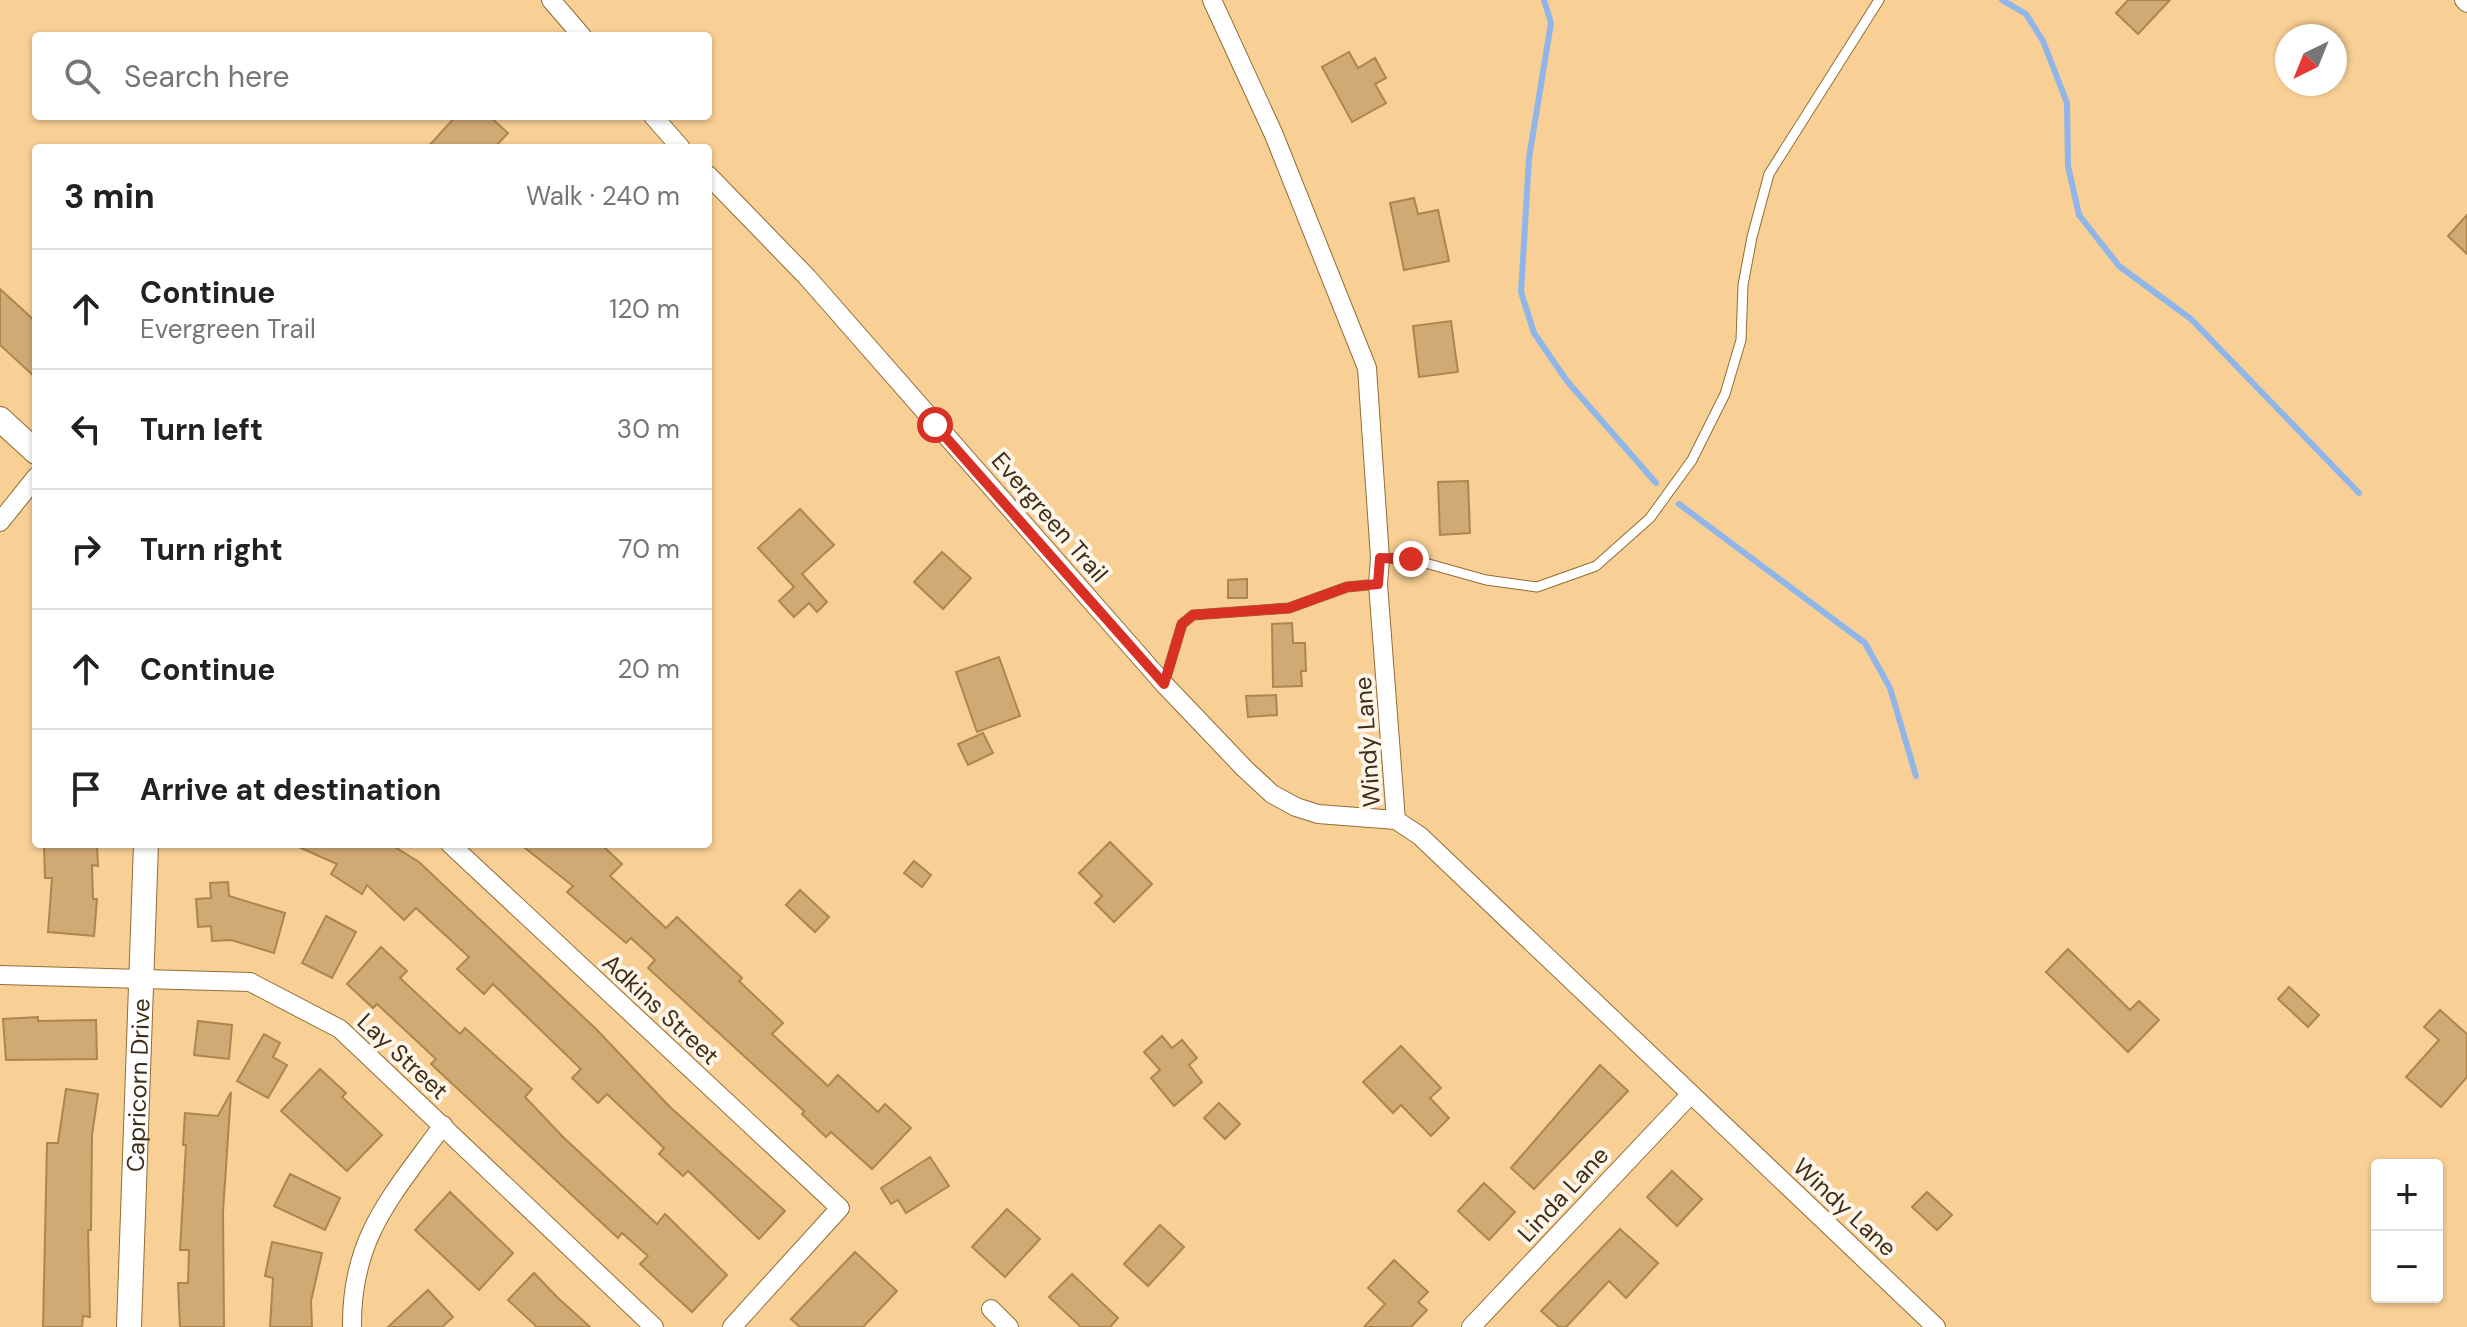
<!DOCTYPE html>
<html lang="en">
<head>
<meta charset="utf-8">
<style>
	:root { --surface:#fff; --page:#f2f2f2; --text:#222; --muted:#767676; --line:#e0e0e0 }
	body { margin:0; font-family:"DM Sans",sans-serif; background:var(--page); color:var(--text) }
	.controls { position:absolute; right:24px; bottom:24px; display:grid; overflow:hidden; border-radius:8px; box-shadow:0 2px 6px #0004 }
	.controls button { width:72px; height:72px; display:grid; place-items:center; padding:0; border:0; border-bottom:2px solid var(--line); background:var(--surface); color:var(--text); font:40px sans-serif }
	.compass { position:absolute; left:2275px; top:24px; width:72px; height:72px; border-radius:50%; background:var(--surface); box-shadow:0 2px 6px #0004; rotate:223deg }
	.stop { position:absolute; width:24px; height:24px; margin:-18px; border:6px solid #d93025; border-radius:50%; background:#fff }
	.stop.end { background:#d93025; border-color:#fff; box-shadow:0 2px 8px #0008 }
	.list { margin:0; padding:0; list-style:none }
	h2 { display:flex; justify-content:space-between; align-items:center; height:104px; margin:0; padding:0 32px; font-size:34px }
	h2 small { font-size:26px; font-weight:400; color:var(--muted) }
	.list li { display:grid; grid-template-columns:52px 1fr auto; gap:24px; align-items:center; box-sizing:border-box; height:120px; padding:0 32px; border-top:2px solid var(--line) }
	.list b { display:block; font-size:30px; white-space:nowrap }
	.list p { margin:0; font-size:26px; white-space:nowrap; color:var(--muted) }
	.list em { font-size:26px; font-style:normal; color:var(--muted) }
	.icon { flex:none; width:44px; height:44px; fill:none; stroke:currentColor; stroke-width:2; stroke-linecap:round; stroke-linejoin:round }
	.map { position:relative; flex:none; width:2467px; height:1327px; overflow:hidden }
	.search { position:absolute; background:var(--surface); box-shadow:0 2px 6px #0004; left:32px; top:32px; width:680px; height:88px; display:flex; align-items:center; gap:20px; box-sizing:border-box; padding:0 28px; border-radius:8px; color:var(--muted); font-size:30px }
	.panel { position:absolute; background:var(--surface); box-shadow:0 2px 6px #0004; left:32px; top:144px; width:680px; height:704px; border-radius:8px }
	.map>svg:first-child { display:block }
</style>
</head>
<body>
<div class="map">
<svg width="2467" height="1327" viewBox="0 0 2467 1327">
	<rect width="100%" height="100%" fill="#f8cf95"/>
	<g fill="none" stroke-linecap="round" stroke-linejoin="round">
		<!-- stream -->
		<g stroke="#90b6e9" stroke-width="6">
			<polyline points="1544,0 1551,23 1529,158 1521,292 1534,333 1567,381 1656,483"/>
			<polyline points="2002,0 2026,14 2043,41 2067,103 2068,166 2079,215 2119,266 2191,319 2359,493"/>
			<polyline points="1679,504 1865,643 1890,688 1916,776"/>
		</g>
	</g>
	<!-- building -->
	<g fill="#d0aa74" stroke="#ac864e" stroke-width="2">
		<polygon points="2128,0 2170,0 2138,34 2116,13"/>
		<polygon points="1349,52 1358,68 1375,58 1386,78 1375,84 1386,103 1352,122 1322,67"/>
		<polygon points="456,116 489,116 508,133 494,148 427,148"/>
		<polygon points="1414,198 1418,214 1438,210 1449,261 1404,270 1390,203"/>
		<polygon points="2467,215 2467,254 2448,236"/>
		<polygon points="0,289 36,322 36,378 0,345"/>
		<polygon points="1451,321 1458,372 1419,377 1413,326"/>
		<polygon points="1468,481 1470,533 1440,535 1438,482"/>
		<polygon points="800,509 834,545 802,574 827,602 817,612 809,603 794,617 779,601 794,587 758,548"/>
		<polygon points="942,552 971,578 943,609 914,582"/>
		<polygon points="1247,579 1247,598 1228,598 1228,580"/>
		<polygon points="1292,623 1293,643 1305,643 1306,671 1301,671 1302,686 1273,687 1272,624"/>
		<polygon points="999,657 1020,716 977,732 956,672"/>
		<polygon points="1276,695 1277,715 1248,717 1246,696"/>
		<polygon points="983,733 993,753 968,765 958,744"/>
		<polygon points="1110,842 1152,884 1114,922 1095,903 1102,896 1079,873"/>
		<polygon points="292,844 390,844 419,862 597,1030 669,1106 785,1211 759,1239 688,1171 683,1176 659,1154 664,1148 607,1094 598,1103 572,1078 581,1069 493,984 484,994 457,969 469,957 416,908 404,920 367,885 362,894 331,874 337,864"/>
		<polygon points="520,844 601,844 622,864 610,876 666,928 677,917 742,978 739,981 783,1023 772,1034 828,1086 838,1075 878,1112 885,1104 911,1128 872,1169 831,1132 826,1137 802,1114 804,1111 648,968 655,960 631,938 626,943 567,892 573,886"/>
		<polygon points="97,845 98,866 92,865 93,899 97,899 94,936 48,932 52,878 45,878 44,847"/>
		<polygon points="914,861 931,875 922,887 904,873"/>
		<polygon points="228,882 229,896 285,913 274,953 231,940 212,941 211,926 198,927 196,899 211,898 210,883"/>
		<polygon points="800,890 829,917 815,932 786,905"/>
		<polygon points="326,916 356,932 332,978 302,963"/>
		<polygon points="381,947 407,971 400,978 460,1034 465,1028 532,1089 525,1097 564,1138 657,1224 665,1214 727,1275 692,1312 640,1264 648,1256 622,1233 618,1238 431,1064 436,1059 377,1004 373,1008 347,984"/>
		<polygon points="2068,949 2130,1010 2139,1001 2159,1020 2128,1052 2046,972"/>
		<polygon points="2289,987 2319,1015 2308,1027 2278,999"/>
		<polygon points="2440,1010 2467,1034 2467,1077 2441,1107 2406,1077 2439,1040 2424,1027"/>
		<polygon points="38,1017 38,1021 96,1020 97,1059 6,1060 3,1019"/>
		<polygon points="198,1021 232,1025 229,1059 194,1055"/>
		<polygon points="264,1034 280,1043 273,1057 287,1065 268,1098 237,1081"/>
		<polygon points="1162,1036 1172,1048 1182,1040 1197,1058 1189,1065 1202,1082 1174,1106 1151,1078 1160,1070 1144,1052"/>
		<polygon points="1401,1046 1441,1088 1430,1098 1449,1118 1431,1136 1401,1105 1393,1113 1363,1082"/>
		<polygon points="1600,1065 1628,1091 1534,1189 1511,1168"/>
		<polygon points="320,1069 346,1093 342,1097 382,1135 347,1171 281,1111"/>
		<polygon points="66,1089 98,1094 92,1135 91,1230 88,1230 90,1317 83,1316 82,1327 43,1327 47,1143 58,1143"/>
		<polygon points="231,1092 223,1212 224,1327 180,1327 178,1283 188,1283 189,1250 180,1250 186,1145 183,1145 185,1113 218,1116"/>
		<polygon points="1219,1103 1240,1124 1225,1139 1204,1118"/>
		<polygon points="930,1157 949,1186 906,1213 898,1200 891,1204 881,1188"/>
		<polygon points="1672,1171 1702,1199 1677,1226 1647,1197"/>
		<polygon points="290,1174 340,1198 325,1230 274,1206"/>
		<polygon points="1484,1183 1515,1212 1489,1240 1458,1211"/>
		<polygon points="450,1192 513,1253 479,1290 415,1230"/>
		<polygon points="1927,1192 1952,1215 1937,1230 1912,1207"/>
		<polygon points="1007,1209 1040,1239 1005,1277 972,1247"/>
		<polygon points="1160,1225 1184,1247 1148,1286 1124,1264"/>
		<polygon points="1620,1229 1658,1263 1626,1298 1609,1281 1566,1327 1559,1327 1541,1311"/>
		<polygon points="272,1242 322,1253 311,1301 312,1327 270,1327 273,1278 265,1276"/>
		<polygon points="855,1252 897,1291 863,1327 800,1327 791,1319"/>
		<polygon points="1394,1260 1428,1292 1418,1302 1427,1310 1411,1327 1364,1327 1385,1304 1368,1288"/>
		<polygon points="534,1273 558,1298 590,1327 537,1327 508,1300"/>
		<polygon points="1072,1274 1118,1318 1110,1327 1081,1327 1049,1297"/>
		<polygon points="428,1290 453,1317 442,1327 388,1327"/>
	</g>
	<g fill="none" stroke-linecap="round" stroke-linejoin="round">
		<!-- lane casing -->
		<g stroke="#926d35" stroke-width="11">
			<g id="lane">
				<polyline points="1380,558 1411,559 1486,580 1537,587 1596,566 1650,518 1692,460 1725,394 1741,340 1743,285 1752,237 1769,174 1879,0"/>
				<polyline points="1164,684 1182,624 1193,615 1289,608 1347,587 1378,584"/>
			</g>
		</g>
		<!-- street casing -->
		<g stroke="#926d35" stroke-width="20">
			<g id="street">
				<polyline points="551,0 582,36"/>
				<polyline points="1212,0 1274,135 1367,368 1380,558 1378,584 1396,820 1420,836 1936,1327"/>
				<polyline points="2464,0 2467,3"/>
				<polyline points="653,116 681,148"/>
				<polyline points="708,175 807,277 1164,684 1245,769 1272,794 1296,807 1318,814 1396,820"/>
				<polyline points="0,522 36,477"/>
				<polyline points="450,844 840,1208 732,1327"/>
				<polyline points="0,975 250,982 340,1029 654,1327"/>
				<polyline points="991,1309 1009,1327"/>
				<path d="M352 1327C351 1236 393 1195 443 1125"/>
				<polyline points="1471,1327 1690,1095"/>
			</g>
		</g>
		<!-- secondary casing -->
		<g stroke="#926d35" stroke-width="26">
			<g id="secondary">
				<polyline points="0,419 36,452"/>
				<path id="s1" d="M129 1327 146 844"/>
			</g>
		</g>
		<!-- lane -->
		<use href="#lane" stroke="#fff" stroke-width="9"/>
		<!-- street -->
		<use href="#street" stroke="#fff" stroke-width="18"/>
		<!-- secondary -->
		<use href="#secondary" stroke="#fff" stroke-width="24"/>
	</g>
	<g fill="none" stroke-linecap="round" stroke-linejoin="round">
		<!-- route -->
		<polyline stroke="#d93025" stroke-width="10" points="935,425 1164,684 1182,624 1193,615 1289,608 1347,587 1378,584 1380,558 1411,559"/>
	</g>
	<g text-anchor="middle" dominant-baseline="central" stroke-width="8" stroke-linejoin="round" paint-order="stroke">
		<!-- street labels -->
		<g font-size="24" fill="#3e2e17" stroke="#fef6eb">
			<text transform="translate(1050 517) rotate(49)">Evergreen Trail</text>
			<text transform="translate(1367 742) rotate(-94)">Windy Lane</text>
			<text transform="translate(661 1009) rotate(43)">Adkins Street</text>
			<text transform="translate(403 1056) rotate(43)">Lay Street</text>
			<text stroke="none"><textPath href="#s1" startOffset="242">Capricorn Drive</textPath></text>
			<text transform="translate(1563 1194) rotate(-47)">Linda Lane</text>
			<text transform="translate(1845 1207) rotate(43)">Windy Lane</text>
		</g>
	</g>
</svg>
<div class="controls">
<button>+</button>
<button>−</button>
</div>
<svg class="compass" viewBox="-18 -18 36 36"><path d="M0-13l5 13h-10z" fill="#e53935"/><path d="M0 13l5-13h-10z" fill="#767676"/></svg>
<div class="stop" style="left:935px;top:425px"></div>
<div class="stop end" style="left:1411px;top:559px"></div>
<div class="search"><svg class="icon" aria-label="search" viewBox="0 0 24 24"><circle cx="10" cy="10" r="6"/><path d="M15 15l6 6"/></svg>Search here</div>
<section class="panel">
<h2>3 min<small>Walk · 240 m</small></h2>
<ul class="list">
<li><svg class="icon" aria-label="ahead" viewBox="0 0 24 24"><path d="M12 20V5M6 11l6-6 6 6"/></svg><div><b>Continue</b><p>Evergreen Trail</p></div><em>120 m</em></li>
<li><svg class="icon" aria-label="left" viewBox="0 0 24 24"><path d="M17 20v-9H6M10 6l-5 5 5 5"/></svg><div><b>Turn left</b></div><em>30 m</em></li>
<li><svg class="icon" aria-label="right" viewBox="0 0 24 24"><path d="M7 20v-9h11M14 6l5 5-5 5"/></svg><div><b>Turn right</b></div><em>70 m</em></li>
<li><svg class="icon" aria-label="ahead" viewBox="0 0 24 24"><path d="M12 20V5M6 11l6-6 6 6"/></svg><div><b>Continue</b></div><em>20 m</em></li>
<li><svg class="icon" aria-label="arrive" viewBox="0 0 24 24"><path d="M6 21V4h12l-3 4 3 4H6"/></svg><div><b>Arrive at destination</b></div></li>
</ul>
</section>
</div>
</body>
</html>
